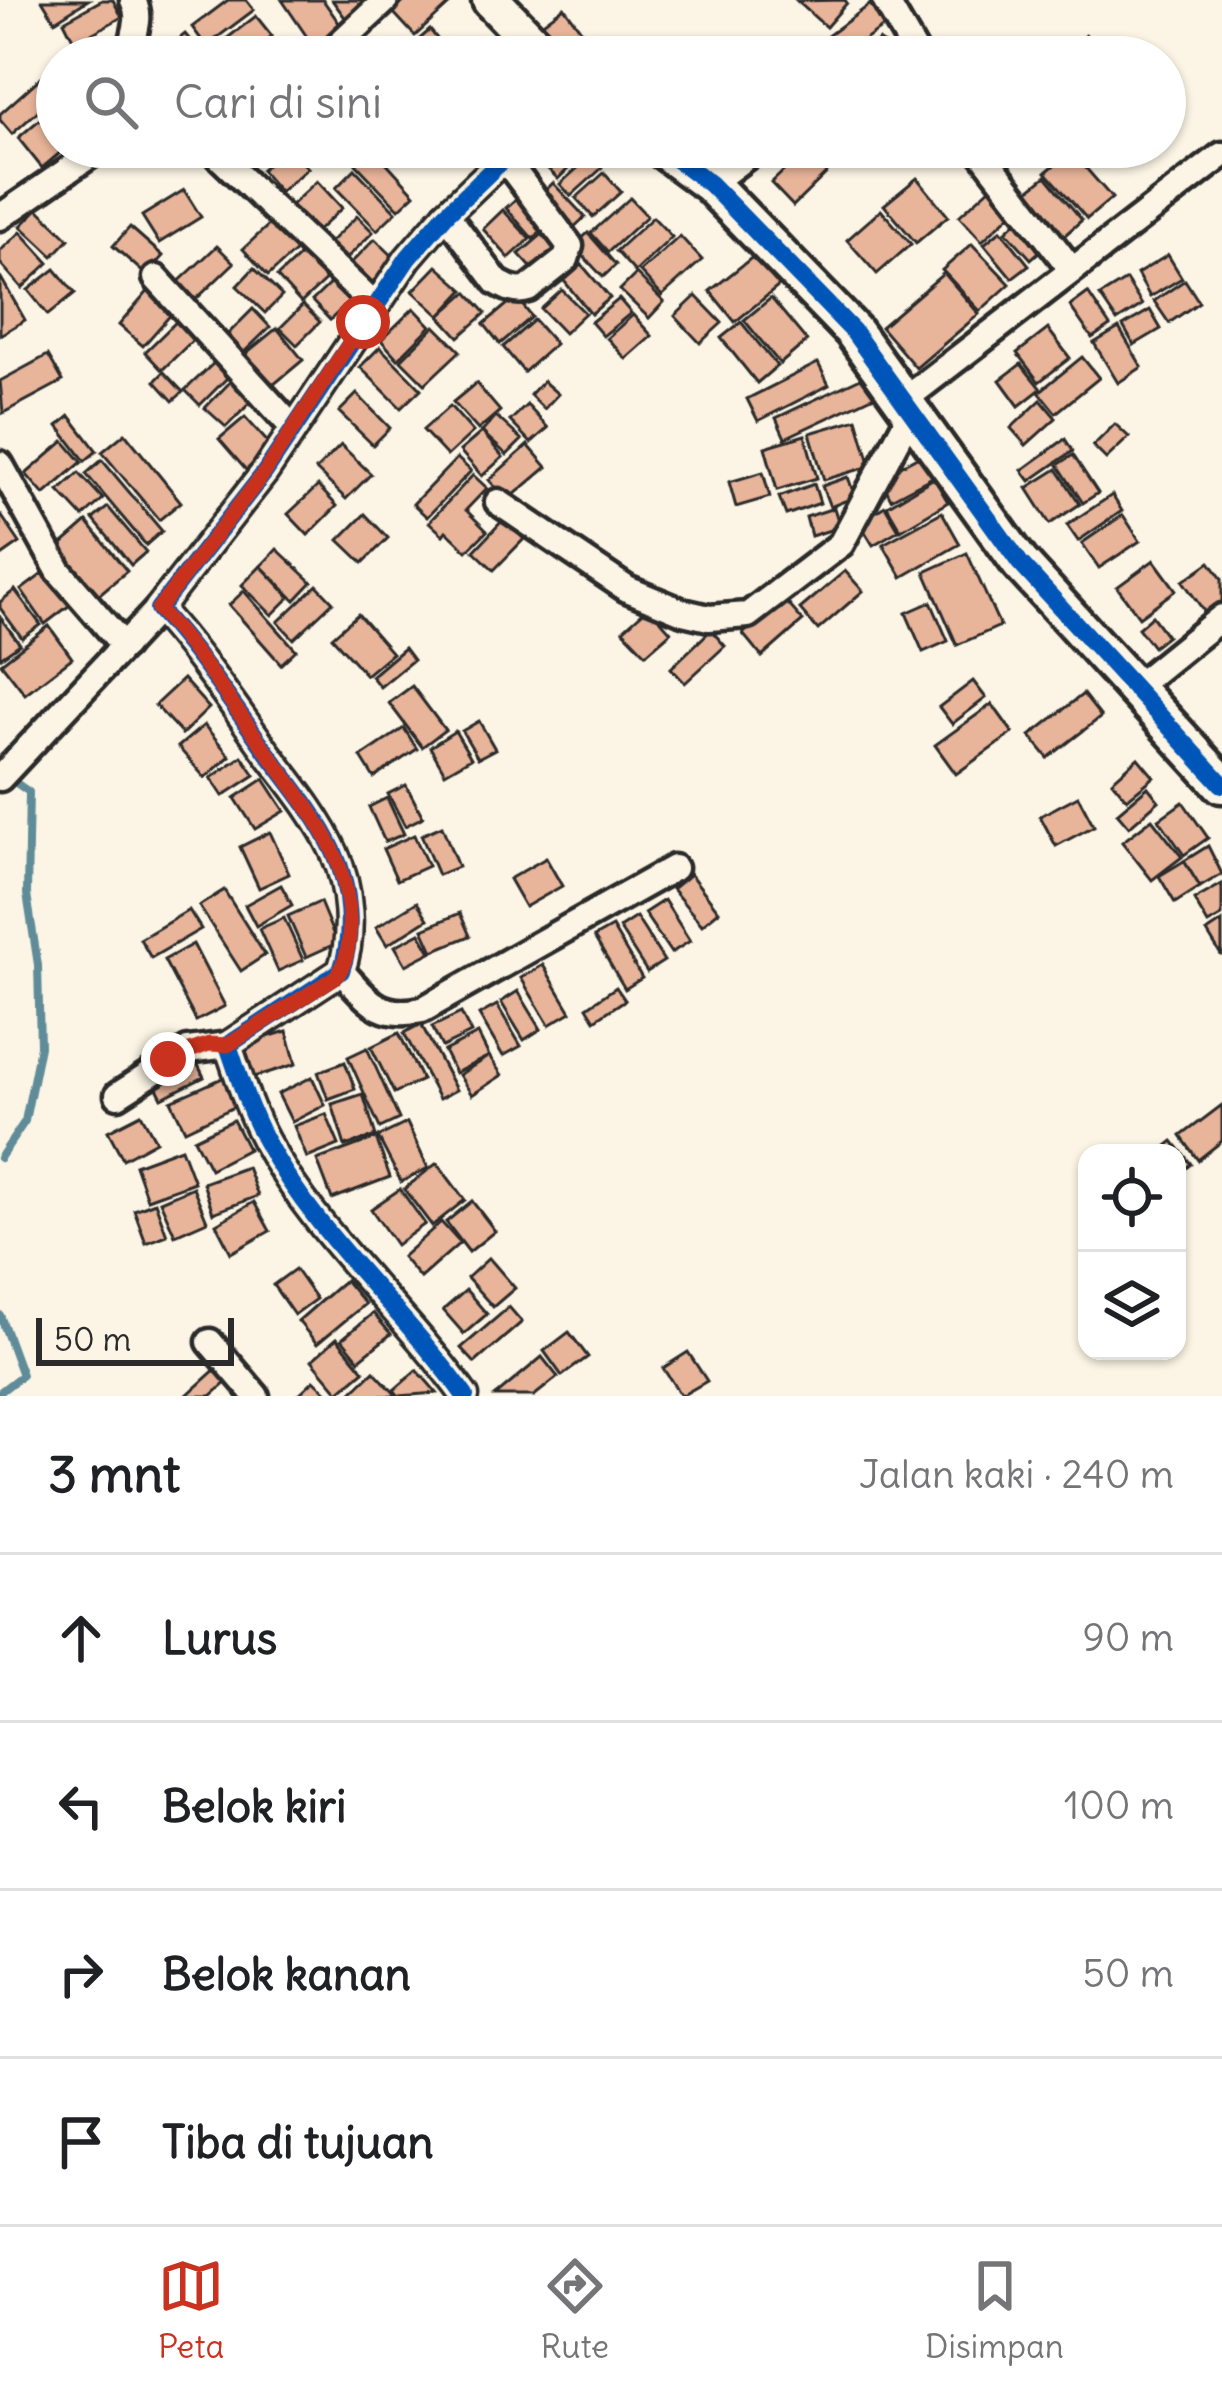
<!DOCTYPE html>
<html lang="id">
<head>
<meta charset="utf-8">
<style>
	:root { --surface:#fff; --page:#f2f2f2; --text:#202124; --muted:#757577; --line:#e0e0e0; --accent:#c8321e }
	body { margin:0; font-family:Delius,sans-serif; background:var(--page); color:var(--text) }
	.controls { position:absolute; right:36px; bottom:36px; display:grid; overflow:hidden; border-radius:24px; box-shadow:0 3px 9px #0004 }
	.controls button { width:108px; height:108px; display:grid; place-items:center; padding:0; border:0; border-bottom:3px solid var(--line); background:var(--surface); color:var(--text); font:60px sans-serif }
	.scale { position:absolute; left:36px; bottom:30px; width:198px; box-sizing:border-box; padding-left:12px; border:6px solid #2b2b2b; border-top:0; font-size:33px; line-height:42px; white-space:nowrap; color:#2b2b2b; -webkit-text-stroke:9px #fcf5e5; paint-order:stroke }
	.stop { position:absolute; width:36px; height:36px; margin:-27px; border:9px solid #c8321e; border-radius:50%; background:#fff }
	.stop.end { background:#c8321e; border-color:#fff; box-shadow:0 3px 12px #0008 }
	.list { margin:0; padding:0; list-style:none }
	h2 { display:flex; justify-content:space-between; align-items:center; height:156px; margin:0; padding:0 48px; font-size:51px }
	h2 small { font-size:39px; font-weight:400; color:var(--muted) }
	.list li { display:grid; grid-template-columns:78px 1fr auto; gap:36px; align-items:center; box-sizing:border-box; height:168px; padding:0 48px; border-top:3px solid var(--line) }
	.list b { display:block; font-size:45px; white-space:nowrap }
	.list em { font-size:39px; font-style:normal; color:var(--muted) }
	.icon { flex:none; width:66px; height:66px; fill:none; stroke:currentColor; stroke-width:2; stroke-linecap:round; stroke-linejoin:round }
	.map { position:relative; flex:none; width:1222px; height:1396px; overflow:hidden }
	.search { position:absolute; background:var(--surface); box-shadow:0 3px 9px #0004; left:36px; right:36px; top:36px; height:132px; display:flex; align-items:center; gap:30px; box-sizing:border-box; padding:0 42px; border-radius:66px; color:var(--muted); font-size:45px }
	.sheet { height:828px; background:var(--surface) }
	nav { display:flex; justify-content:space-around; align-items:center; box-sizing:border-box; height:168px; border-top:3px solid var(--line); background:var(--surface); font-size:33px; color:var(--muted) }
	nav a { display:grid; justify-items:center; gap:6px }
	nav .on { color:var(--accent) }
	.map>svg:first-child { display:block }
</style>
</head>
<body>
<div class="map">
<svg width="1222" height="1396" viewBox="0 0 1222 1396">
	<rect width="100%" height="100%" fill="#fcf5e5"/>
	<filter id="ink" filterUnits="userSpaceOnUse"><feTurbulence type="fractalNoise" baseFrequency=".00833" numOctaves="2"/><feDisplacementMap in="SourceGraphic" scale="24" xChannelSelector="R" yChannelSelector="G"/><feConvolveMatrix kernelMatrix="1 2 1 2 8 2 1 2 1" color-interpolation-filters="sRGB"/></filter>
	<g filter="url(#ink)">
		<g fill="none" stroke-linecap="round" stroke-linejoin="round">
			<!-- stream -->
			<g stroke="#5e8c98" stroke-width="8">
				<polyline points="0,1158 25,1121 40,1046 38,965 27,894 29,792 9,778"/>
				<polyline points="0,1315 22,1375 0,1392"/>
			</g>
		</g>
		<!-- building -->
		<g fill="#e8b49a" stroke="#2b2b2b" stroke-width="3">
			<polygon points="42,0 88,0 55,21"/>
			<polygon points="102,0 113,0 122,17 75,43 64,21"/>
			<polygon points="228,0 246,0 254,10 206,46 192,27"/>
			<polygon points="282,0 323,0 346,33 318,53"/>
			<polygon points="332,0 371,0 349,23"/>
			<polygon points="406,0 449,0 451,3 415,36 393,12"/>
			<polygon points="845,0 847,3 826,27 797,1"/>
			<polygon points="872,3 888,24 841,57 826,37"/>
			<polygon points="564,7 584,34 560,52 540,25"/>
			<polygon points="256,16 272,36 244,57 218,57 213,49"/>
			<polygon points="430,30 452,57 399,57"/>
			<polygon points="185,34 204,57 157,57"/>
			<polygon points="1086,35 1104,52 1100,57 1064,57"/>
			<polygon points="879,40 896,57 861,57"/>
			<polygon points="57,63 57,94 12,134 0,120 0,114"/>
			<polygon points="46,114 57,127 57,147 67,147 42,168 18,138"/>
			<polygon points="287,147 308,168 280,192 261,170"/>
			<polygon points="563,147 582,147 586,151 558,179 544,165"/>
			<polygon points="696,147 728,147 710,163"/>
			<polygon points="809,147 834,147 843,157 793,206 771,183"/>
			<polygon points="373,148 415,194 399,209 356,164"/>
			<polygon points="1071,151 1112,198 1087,219 1046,172"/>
			<polygon points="591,156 602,168 571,196 560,184"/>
			<polygon points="355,169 396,212 377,230 336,188"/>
			<polygon points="604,173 621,192 593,217 576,198"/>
			<polygon points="1046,176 1082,220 1057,242 1019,198"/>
			<polygon points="917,178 948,216 916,243 884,205"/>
			<polygon points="317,181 342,208 314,234 289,207"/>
			<polygon points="553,183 585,217 569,232 537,199"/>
			<polygon points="991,187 1014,211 982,241 959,216"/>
			<polygon points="184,190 201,217 159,243 142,216"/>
			<polygon points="523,193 549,224 533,239 506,208"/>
			<polygon points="630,198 647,216 608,252 591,233"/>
			<polygon points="38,209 69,239 53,256 21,226"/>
			<polygon points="503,210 530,239 509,258 483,229"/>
			<polygon points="881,210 911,244 877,274 847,240"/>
			<polygon points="357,216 373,232 342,263 326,246"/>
			<polygon points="653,217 672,237 635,272 616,251"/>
			<polygon points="1021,217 1047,245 1031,259 1006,231"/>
			<polygon points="272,222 298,249 268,276 243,249"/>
			<polygon points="552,226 570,246 537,274 519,254"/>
			<polygon points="130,227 163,256 146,275 113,246"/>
			<polygon points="1001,230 1029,265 1012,278 984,244"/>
			<polygon points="21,232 49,263 22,288 0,263 0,251"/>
			<polygon points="588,233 616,265 603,277 574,246"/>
			<polygon points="680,236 702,260 662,296 640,272"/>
			<polygon points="375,239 396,259 369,285 349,265"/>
			<polygon points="972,244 1010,284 980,311 942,270"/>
			<polygon points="217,246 234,263 190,305 173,287"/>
			<polygon points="307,249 331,275 301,303 277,277"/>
			<polygon points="755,255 779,286 735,322 710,291"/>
			<polygon points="1168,255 1182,278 1150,297 1137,274"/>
			<polygon points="582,265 610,298 591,314 564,281"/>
			<polygon points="437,266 464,290 440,316 413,291"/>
			<polygon points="254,268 282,296 265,313 237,286"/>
			<polygon points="55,269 75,293 48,315 28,290"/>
			<polygon points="944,273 979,314 916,368 881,327"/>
			<polygon points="636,274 664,302 649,318 620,290"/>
			<polygon points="1,278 25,320 0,335 0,279"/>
			<polygon points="335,279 353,298 330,320 312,301"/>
			<polygon points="1126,280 1142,305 1117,321 1100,296"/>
			<polygon points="1185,280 1199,302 1169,323 1154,301"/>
			<polygon points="150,289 175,310 143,346 119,325"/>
			<polygon points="562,290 585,313 564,333 541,309"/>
			<polygon points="467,292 486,313 459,337 440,316"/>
			<polygon points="1088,293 1110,326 1092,338 1070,306"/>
			<polygon points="696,296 722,323 700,343 675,316"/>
			<polygon points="516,297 532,317 500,344 484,324"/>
			<polygon points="771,298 807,341 780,364 744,320"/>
			<polygon points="619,299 631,313 603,336 591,322"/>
			<polygon points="303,305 320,322 297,345 280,328"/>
			<polygon points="414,308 431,326 398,359 381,340"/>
			<polygon points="253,309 270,327 242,354 225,337"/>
			<polygon points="1150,310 1161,329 1134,345 1123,326"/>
			<polygon points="633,315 652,336 626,359 607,338"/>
			<polygon points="178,320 195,338 162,370 145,352"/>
			<polygon points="534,320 555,344 524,372 503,347"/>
			<polygon points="741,322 777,366 757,383 721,338"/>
			<polygon points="435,326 460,351 425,384 401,360"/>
			<polygon points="277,328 303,360 272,386 245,354"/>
			<polygon points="1119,328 1142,367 1118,383 1094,343"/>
			<polygon points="1048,329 1070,358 1039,382 1017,353"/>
			<polygon points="380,347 421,389 401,408 360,367"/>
			<polygon points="48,355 63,381 3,413 0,381"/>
			<polygon points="1082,357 1099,378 1056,413 1039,392"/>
			<polygon points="215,362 229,376 200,405 185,390"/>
			<polygon points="818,363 829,385 758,421 747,399"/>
			<polygon points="1021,364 1041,389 1019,406 1000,380"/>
			<polygon points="164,372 183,392 173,401 155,381"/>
			<polygon points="865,376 874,396 785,438 776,418"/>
			<polygon points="233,379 254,399 226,427 205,408"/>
			<polygon points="543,381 558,394 544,409 530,395"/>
			<polygon points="476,383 500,411 478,430 453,402"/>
			<polygon points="357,394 390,428 373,445 339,412"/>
			<polygon points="1041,400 1056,418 1026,445 1011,428"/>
			<polygon points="527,405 548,428 531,443 510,421"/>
			<polygon points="450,406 473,432 447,456 423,430"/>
			<polygon points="70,416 97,451 85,461 58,426"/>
			<polygon points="496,416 522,440 507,455 482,432"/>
			<polygon points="245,417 272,447 246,470 219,439"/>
			<polygon points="857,419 871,466 824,480 810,433"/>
			<polygon points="1115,424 1129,437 1106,459 1093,446"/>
			<polygon points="482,432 503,457 482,476 460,451"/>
			<polygon points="125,433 181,502 159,520 102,452"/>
			<polygon points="805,435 817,478 777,490 765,447"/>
			<polygon points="1065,439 1073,451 1030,481 1022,470"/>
			<polygon points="64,441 82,462 44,495 26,474"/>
			<polygon points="341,445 371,474 346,499 316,470"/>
			<polygon points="528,445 547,467 507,501 489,480"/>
			<polygon points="928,451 940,473 891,499 880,477"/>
			<polygon points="1073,455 1098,493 1083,503 1058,465"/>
			<polygon points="457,458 471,471 427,517 413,504"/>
			<polygon points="102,460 162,531 146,545 86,474"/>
			<polygon points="1057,469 1080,504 1050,524 1027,488"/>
			<polygon points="763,472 770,497 736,507 729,482"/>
			<polygon points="79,473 103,499 83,517 59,491"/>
			<polygon points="473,475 487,488 466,510 487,531 467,551 446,531 443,535 429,522"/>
			<polygon points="848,477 855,497 830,507 822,486"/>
			<polygon points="934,478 948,502 901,530 887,506"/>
			<polygon points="814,484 820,503 786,515 779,497"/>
			<polygon points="318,486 337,506 308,535 288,514"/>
			<polygon points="1112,495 1122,511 1078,541 1067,525"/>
			<polygon points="885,506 899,530 873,545 859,522"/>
			<polygon points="108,507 146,552 131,565 93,519"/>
			<polygon points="834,508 840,527 811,536 806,517"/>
			<polygon points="942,512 960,544 902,577 883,544"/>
			<polygon points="365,514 388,538 363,563 339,540"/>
			<polygon points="1,515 20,543 0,557 0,516"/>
			<polygon points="1123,515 1140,541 1099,568 1082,543"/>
			<polygon points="503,520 524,539 494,570 474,551"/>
			<polygon points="87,522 127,571 95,598 55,550"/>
			<polygon points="277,549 312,582 295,600 261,566"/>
			<polygon points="967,553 1000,626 957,645 925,572"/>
			<polygon points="1154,560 1176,590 1139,617 1117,587"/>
			<polygon points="1210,562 1222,579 1222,607 1208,617 1183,581"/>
			<polygon points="261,566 290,597 272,615 242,585"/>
			<polygon points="49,569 74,602 45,624 21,590"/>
			<polygon points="845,571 863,591 818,630 800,609"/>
			<polygon points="317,585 333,602 294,639 278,622"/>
			<polygon points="15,590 41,625 22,638 0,608 0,602"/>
			<polygon points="244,591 296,650 281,664 229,605"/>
			<polygon points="783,598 803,621 762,657 743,634"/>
			<polygon points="931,602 948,641 923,652 906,613"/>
			<polygon points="649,607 671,632 646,654 623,630"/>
			<polygon points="358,614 392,653 366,675 332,637"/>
			<polygon points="1152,616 1167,636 1153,647 1138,628"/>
			<polygon points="0,617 20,644 0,658"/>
			<polygon points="49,626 72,658 25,694 1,663"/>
			<polygon points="711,630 725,646 685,683 671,668"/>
			<polygon points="404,648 413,660 380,687 371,676"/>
			<polygon points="183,679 209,708 182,734 155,705"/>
			<polygon points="973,681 986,698 952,724 939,707"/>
			<polygon points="412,686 445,730 422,747 389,703"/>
			<polygon points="1083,694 1101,717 1048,758 1030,736"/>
			<polygon points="992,704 1013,733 956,774 935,745"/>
			<polygon points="479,721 495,749 478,758 462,731"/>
			<polygon points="204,725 230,756 205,778 178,747"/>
			<polygon points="404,728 417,749 374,778 361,757"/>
			<polygon points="455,731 471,758 445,773 430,747"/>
			<polygon points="242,756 255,775 223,796 211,778"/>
			<polygon points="1138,758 1154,777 1127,799 1112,781"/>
			<polygon points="264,779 285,811 255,829 235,798"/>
			<polygon points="406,785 423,817 405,826 388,794"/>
			<polygon points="1148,787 1159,801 1129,827 1117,813"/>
			<polygon points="1078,796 1094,826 1056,846 1040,816"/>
			<polygon points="387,798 404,834 385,842 369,807"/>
			<polygon points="1183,802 1208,838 1184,855 1159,819"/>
			<polygon points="1152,819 1182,857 1152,880 1122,842"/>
			<polygon points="442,826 458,867 438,875 421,835"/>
			<polygon points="270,832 289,874 259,888 240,847"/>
			<polygon points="414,835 428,866 397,880 383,849"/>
			<polygon points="1208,846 1222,874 1200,887 1184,861"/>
			<polygon points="546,858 562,886 525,907 509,879"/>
			<polygon points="1184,861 1200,887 1175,903 1159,876"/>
			<polygon points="690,874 719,911 702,925 672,889"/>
			<polygon points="1222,884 1222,916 1208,924 1194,900"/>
			<polygon points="281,885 292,905 256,926 245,905"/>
			<polygon points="224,890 265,955 241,971 199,906"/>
			<polygon points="664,900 690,941 671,953 644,913"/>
			<polygon points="320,902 337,943 306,957 288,916"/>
			<polygon points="417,902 428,919 387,945 376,927"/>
			<polygon points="189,910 201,929 151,958 140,939"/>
			<polygon points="460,913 470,936 433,951 423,929"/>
			<polygon points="636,917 664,961 647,972 619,928"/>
			<polygon points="284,918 303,960 278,971 259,929"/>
			<polygon points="1222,922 1222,955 1221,955 1207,932"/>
			<polygon points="612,927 642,978 625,989 594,937"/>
			<polygon points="420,933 431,952 406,965 395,946"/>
			<polygon points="193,944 225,1006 196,1021 164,960"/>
			<polygon points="543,965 571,1012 549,1025 521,978"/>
			<polygon points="616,987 625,1000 595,1020 587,1007"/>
			<polygon points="518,991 541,1029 524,1040 501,1002"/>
			<polygon points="497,1005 521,1046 503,1056 479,1015"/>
			<polygon points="461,1013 471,1033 442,1047 432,1027"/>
			<polygon points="421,1024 456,1090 439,1099 404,1033"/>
			<polygon points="287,1031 296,1064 254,1077 244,1044"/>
			<polygon points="399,1033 422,1080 394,1093 371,1047"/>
			<polygon points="478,1034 489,1056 455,1073 444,1051"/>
			<polygon points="367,1048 399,1119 380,1128 348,1057"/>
			<polygon points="489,1056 502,1075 472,1095 459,1075"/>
			<polygon points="345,1062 355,1089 328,1099 318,1072"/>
			<polygon points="197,1063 204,1077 162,1098 155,1084"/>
			<polygon points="225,1077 238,1105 185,1130 171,1101"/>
			<polygon points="312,1077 325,1105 292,1122 278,1094"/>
			<polygon points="363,1094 376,1136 345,1146 332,1104"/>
			<polygon points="1222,1105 1222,1141 1198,1160 1181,1136"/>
			<polygon points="141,1114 156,1141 123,1159 108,1131"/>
			<polygon points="326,1114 339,1145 307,1158 294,1126"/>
			<polygon points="233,1120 248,1149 210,1169 194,1139"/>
			<polygon points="407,1123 428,1168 401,1182 378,1137"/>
			<polygon points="376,1138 390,1177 332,1199 317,1160"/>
			<polygon points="1173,1141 1191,1164 1177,1175 1177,1153 1158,1153"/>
			<polygon points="181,1148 194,1182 147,1199 135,1165"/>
			<polygon points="437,1163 465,1200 432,1226 404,1189"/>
			<polygon points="247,1167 258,1196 213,1213 203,1183"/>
			<polygon points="193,1187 207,1221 175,1235 160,1201"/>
			<polygon points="400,1189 425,1224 396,1245 371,1209"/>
			<polygon points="472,1201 495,1231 469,1252 446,1222"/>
			<polygon points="155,1202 167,1235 146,1243 134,1210"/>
			<polygon points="254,1202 270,1231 231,1253 216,1224"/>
			<polygon points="441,1222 460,1243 420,1278 402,1257"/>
			<polygon points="489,1258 515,1288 493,1307 467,1278"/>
			<polygon points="295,1269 316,1299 294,1315 273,1285"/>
			<polygon points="345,1280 365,1304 317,1344 298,1321"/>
			<polygon points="466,1290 487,1314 464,1334 443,1310"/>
			<polygon points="509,1307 522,1322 475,1363 461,1348"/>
			<polygon points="373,1313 391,1334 359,1360 342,1339"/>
			<polygon points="569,1332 588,1357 562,1376 544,1351"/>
			<polygon points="337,1338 364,1371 339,1392 312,1360"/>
			<polygon points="688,1352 707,1381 681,1396 663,1368"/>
			<polygon points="542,1357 558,1377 534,1396 495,1396"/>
			<polygon points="218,1367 229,1380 211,1396 186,1396"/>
			<polygon points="417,1370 437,1393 399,1396 394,1390"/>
			<polygon points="374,1371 397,1396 348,1396"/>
			<polygon points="314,1380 329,1394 297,1396"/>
		</g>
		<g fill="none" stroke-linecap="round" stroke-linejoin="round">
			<!-- street casing -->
			<g stroke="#2b2b2b" stroke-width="33">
				<g id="street">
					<polyline points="885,0 918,57"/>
					<path d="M132 57C130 35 144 22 133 0"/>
					<polyline points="325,57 386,0"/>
					<polyline points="209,147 375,306"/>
					<polyline points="977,147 1072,270"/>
					<polyline points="710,184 759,147"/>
					<path d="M446 214 497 282C507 288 517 293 528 289L566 259 570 246 504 158"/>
					<polyline points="0,217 102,147"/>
					<polyline points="156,278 294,429"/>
					<polyline points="904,400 1222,155"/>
					<polyline points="0,464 59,571 124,646"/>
					<polyline points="498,502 627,589 683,612 709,618 748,615 841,544 912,411"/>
					<polyline points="1133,689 1222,617"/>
					<polyline points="0,778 158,609"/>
					<path d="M341 971C369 1001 379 1019 422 1010L674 868"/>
					<polyline points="118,1095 188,1050 228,1045"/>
					<polyline points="210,1342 256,1396"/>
					<path d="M465 1396C402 1308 316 1236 265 1140 249 1110 239 1077 228 1045L341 971C354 934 350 887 334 852 317 815 290 783 266 751 231 702 198 653 158 609L265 472 408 258 446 214 516 147"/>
				</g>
			</g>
			<!-- secondary casing -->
			<g stroke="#2b2b2b" stroke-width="45">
				<g id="secondary">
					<polyline points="491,0 546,57"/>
					<polyline points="660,147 710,184 853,331 1020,563 1222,784"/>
				</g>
			</g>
			<!-- street -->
			<use href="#street" stroke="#fcf5e5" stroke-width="24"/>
			<!-- secondary -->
			<use href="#secondary" stroke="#fcf5e5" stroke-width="36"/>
			<!-- cycleway casing -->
			<g stroke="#fcf5e5" stroke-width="26">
				<g id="cycleway">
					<polyline points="660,147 710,184 853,331 1020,563 1222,784"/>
					<path d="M465 1396C402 1308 316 1236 265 1140 249 1110 239 1077 228 1045L341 971C354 934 350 887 334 852 317 815 290 783 266 751 231 702 198 653 158 609L265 472 408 258 446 214 516 147"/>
				</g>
			</g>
			<!-- cycleway -->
			<use href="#cycleway" stroke="#0057b8" stroke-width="18"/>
		</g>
	</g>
	<g fill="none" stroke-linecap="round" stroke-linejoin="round" filter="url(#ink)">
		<!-- route -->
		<path stroke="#c8321e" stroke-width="15" d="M168 1059 209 1044 228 1045 337 976C359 945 348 883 333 850 314 811 285 777 260 742 227 697 196 650 158 609L265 472 363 322"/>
	</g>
</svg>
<div class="controls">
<button><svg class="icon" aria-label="locate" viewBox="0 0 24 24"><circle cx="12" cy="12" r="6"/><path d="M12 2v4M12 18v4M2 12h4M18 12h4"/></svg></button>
<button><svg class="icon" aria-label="layers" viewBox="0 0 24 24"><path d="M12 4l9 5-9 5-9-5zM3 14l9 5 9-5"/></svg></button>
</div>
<div class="scale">50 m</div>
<div class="stop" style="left:363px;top:322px"></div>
<div class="stop end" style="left:168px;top:1059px"></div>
<div class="search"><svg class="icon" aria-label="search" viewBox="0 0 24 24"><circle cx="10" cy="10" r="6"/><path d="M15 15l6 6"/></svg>Cari di sini</div>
</div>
<section class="sheet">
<h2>3 mnt<small>Jalan kaki · 240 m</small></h2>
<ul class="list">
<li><svg class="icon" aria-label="ahead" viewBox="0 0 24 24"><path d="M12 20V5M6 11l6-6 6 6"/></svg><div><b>Lurus</b></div><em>90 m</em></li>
<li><svg class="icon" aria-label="left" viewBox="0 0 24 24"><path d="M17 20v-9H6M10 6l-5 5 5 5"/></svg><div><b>Belok kiri</b></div><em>100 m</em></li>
<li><svg class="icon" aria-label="right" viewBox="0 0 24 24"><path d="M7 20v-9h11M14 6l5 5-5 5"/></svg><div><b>Belok kanan</b></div><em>50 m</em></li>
<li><svg class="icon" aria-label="arrive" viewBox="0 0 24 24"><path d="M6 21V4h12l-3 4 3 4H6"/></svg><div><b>Tiba di tujuan</b></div></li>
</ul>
</section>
<nav>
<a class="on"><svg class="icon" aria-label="map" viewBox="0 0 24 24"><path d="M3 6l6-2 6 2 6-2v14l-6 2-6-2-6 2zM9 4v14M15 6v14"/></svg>Peta</a>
<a><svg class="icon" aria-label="directions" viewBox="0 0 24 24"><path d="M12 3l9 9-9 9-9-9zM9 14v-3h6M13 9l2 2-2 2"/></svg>Rute</a>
<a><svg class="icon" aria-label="saved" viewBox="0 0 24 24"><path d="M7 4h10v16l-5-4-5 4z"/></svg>Disimpan</a>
</nav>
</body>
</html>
